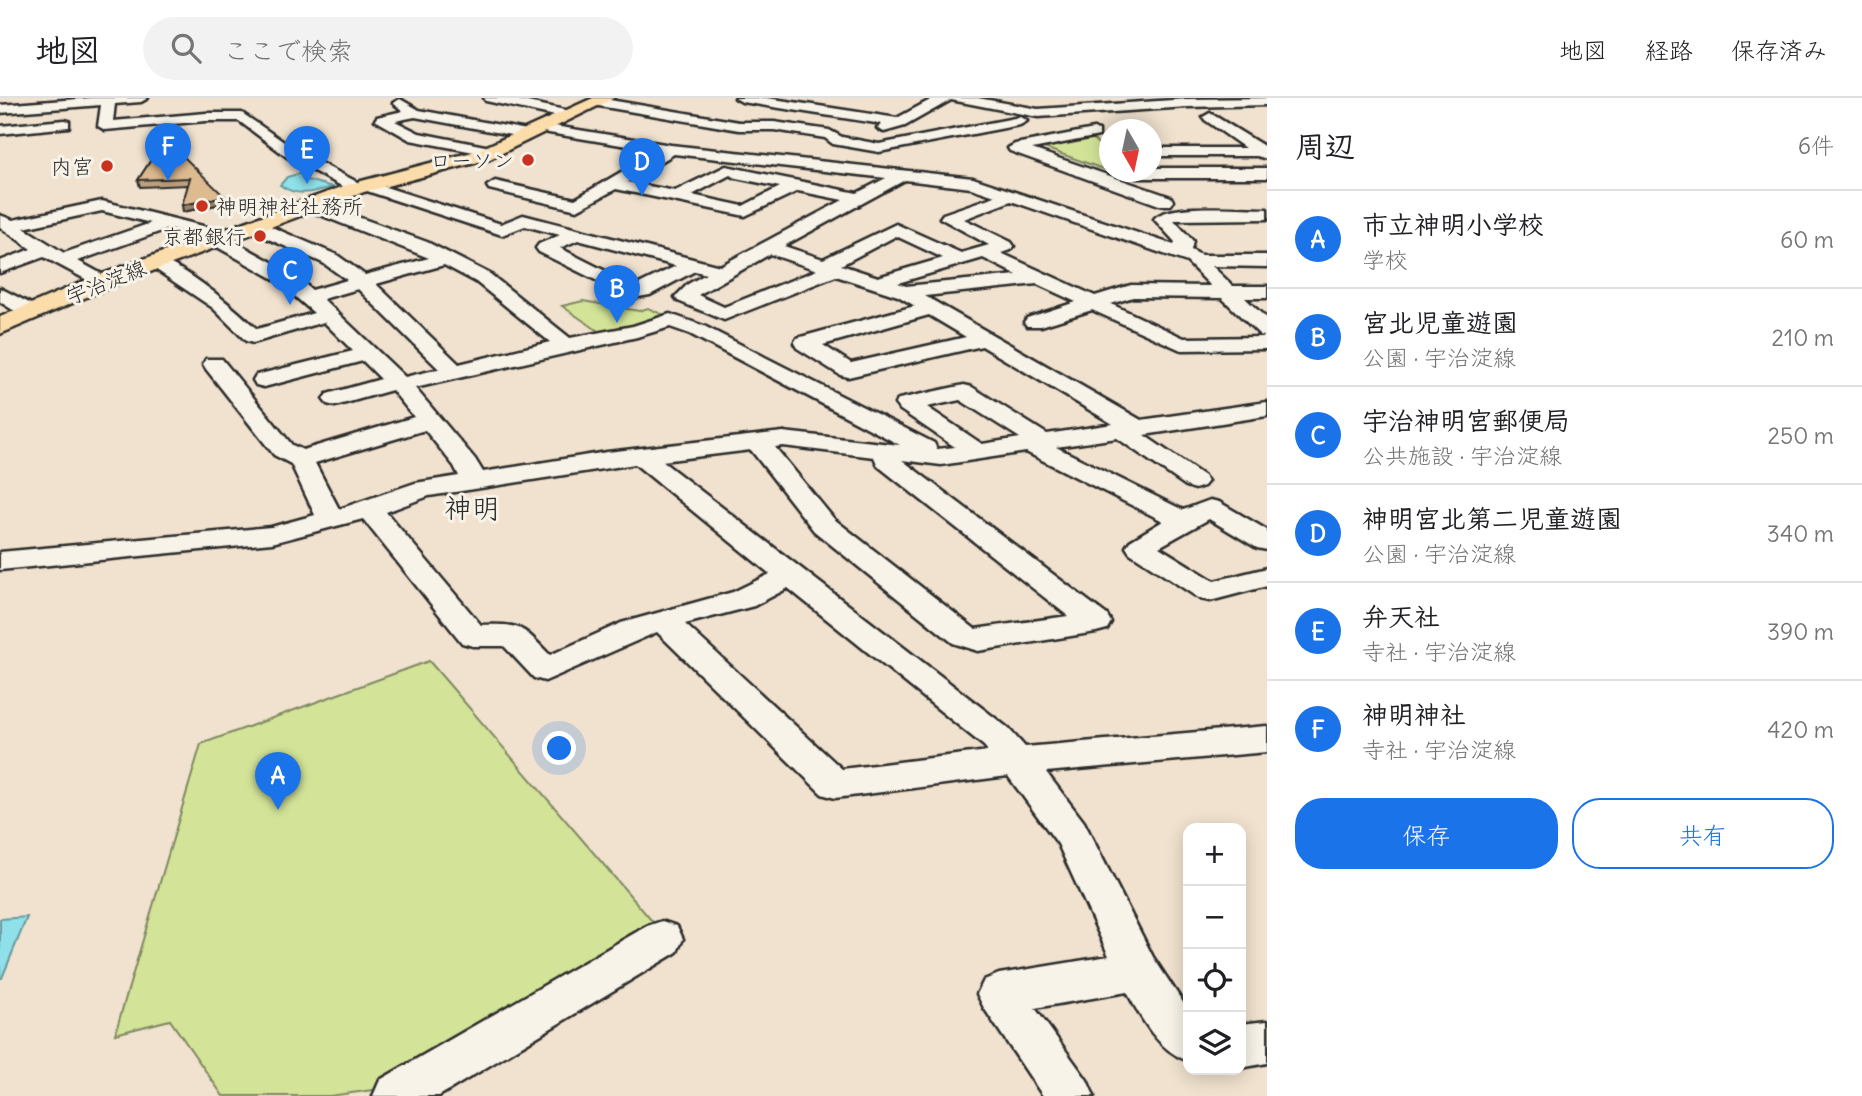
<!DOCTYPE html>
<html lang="ja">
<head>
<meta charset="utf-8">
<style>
	:root { --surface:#fff; --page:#f2f2f2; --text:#202124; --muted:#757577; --line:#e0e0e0; --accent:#1a73e8 }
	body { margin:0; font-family:Delius,"Klee One",sans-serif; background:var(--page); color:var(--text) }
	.controls { position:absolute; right:21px; bottom:21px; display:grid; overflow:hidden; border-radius:14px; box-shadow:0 4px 18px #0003 }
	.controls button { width:63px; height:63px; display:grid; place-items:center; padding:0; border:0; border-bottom:2px solid var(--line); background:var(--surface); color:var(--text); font:35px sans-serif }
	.compass { position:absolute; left:1099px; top:21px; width:63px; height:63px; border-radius:50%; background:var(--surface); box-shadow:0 4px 18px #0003; rotate:171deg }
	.you { position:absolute; left:560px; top:651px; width:24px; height:24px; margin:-18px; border:5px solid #fff; border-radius:50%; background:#1a73e8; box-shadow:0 0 0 10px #1a73e833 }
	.badge { display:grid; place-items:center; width:46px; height:46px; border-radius:50%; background:var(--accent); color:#fff; font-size:23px; font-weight:700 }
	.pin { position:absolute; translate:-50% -58px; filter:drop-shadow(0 2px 4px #0008) }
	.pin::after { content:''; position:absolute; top:37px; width:24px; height:21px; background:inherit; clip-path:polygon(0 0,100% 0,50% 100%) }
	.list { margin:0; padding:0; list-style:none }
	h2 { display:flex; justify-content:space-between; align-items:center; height:91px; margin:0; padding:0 28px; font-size:30px }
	h2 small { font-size:23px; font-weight:400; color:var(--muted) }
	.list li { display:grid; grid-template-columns:46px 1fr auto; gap:21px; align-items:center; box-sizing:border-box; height:98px; padding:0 28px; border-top:2px solid var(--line) }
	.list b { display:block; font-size:26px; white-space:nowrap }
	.list p { margin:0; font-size:23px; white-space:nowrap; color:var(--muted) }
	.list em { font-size:23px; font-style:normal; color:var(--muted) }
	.actions { display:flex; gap:14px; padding:21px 28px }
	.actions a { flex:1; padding:16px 0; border:2px solid var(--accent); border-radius:28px; text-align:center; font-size:24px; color:var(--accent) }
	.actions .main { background:var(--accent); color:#fff }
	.icon { flex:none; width:38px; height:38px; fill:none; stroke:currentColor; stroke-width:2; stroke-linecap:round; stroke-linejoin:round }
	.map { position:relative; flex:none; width:1267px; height:998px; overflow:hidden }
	header { display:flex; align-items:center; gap:42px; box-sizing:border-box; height:98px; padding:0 35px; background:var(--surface); border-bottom:2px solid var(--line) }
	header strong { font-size:33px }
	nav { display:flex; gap:38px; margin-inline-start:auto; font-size:24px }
	.search { width:490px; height:63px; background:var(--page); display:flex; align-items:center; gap:18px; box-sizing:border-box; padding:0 24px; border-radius:38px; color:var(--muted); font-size:26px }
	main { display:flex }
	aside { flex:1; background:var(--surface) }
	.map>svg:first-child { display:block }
</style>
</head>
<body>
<header>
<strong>地図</strong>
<div class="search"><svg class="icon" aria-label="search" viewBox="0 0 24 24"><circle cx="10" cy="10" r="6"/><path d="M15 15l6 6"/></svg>ここで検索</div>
<nav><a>地図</a><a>経路</a><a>保存済み</a></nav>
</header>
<main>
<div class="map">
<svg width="1267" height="998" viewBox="0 0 1267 998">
	<rect width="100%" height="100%" fill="#f0e2ce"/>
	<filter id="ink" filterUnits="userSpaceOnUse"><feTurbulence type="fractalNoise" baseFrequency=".0143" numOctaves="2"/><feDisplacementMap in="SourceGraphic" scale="14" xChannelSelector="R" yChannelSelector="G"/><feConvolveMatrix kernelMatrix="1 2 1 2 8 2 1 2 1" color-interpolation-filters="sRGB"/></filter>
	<g filter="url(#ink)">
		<!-- green -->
		<g fill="#d3e498" stroke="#7f8862" stroke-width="2">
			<polygon points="1085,39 1092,40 1109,56 1109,73 1036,47"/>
			<polygon points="583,203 639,213 648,210 666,218 604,237 562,208"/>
			<polygon points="429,563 658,830 380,991 330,998 223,998 170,922 115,936 201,646"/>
		</g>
		<!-- water -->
		<g fill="#8fe0e9" stroke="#67989d" stroke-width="2">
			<path d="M302 75 303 81 333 89C313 94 298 100 280 87L287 79Z"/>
			<polygon points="27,819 2,880 0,880 0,821"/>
		</g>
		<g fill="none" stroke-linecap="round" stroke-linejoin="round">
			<!-- minor casing -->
			<g stroke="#2b2b2b" stroke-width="5">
				<g id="minor">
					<path d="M90 0H148L141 4 115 6 113 23 206 15H242L297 53 361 86 373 85 501 126 523 117 720 168 843 102 798 93 745 118 616 91 577 112 489 91 487 88 495 83 575 101 657 53 537 33 535 30 542 26 671 47 973 80 1174 147 1175 144 1154 121C1167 104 1244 111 1267 111V121L1174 122 1193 143 1191 152 1201 157H1267V169L1212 168 1233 188H1267V200H1245L1267 221V251L1181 252 1092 212 1041 228H1027L1024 224 1027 220 1076 204 1037 186 925 198 1141 322 1267 304V318L1144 337 1204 378 1208 383 1204 388 1195 391 1186 388 1117 340 1056 349 1183 412 1210 402 1219 404 1267 432V452L1257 450 1209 421 1159 449 1214 483 1267 470V488L1210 503 1200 501 1130 455 1126 449 1130 443 1163 423 1026 354 941 367 902 362 1107 517 1111 524 1107 531 1096 534 978 553 953 545 814 433 751 352 662 363 1008 630 1025 649 1267 628V654L1046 674 1084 724 1153 859 1188 912V963C1158 952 1142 922 1127 894L1035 910 1087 982 1094 998H1043L984 910 977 896 984 882 999 876 1109 858 1058 746 1008 678 835 700 822 696 657 534 545 583 534 580 504 548H473L462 545 363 421 272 445 0 472V454L271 429 315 417 291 366 274 357 206 271 203 266 206 261H222L292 347 303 352 414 319 392 292 335 308 327 306 323 301 327 296 381 281 363 263 264 289 256 287 253 282 256 277 353 253 324 224 253 245 246 243 213 210 146 165 148 161C172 155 239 214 257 231L314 215 276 182 212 146 210 141 170 130 78 163 109 180 112 184 109 188 102 190 44 159 0 175V163L31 151 0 129V117L13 122 102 103 231 135 234 139 232 142 290 174 312 192 347 182 323 165 248 132 245 128 248 124H260L337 157 365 177 429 160 305 111 303 107 305 103 311 102 427 144 490 176 570 240 633 228 670 216 704 228 934 345 937 351 955 349 899 311 895 306 899 301 964 287 972 289 1047 336 1113 326 982 248 848 279 840 277 797 250 794 245 797 240 915 208 898 198 836 178 724 222 678 203 675 199 688 186 706 176 695 173 650 197 632 200 539 154 536 150 539 146 560 137 525 128 502 137 364 92 351 93 287 59 239 23H206L105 32 98 28 101 7 0 15V7ZM674 56 886 80 857 95 726 68 675 93 627 84ZM730 77 736 80 780 89 743 108 692 97ZM905 82 971 90 995 98 943 116 940 120 989 147 961 155 896 126 823 161 784 148ZM1011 103 1187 164 1211 188 1131 187 1095 198 1001 155 1011 152 1014 148 1011 144 964 121ZM102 113 151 125 64 155 24 130ZM896 138 943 160 878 179 841 167ZM578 142 676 168 635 188 560 150ZM770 156 817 172 724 209 698 197ZM983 160 1017 177 906 188 898 185ZM444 167 476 184 550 244 459 266 376 186ZM358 191 439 271 405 279 323 201ZM1133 199 1222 200 1260 237 1265 239 1184 240 1111 206ZM929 217 966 239 851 265 823 247ZM670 229 690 236 900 347 783 334 607 354 483 374 475 361 415 290 637 239ZM960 302 1020 340 982 346 927 309ZM425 332 454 368 459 378 415 385 339 411 315 365ZM783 348 874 359 878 368 1068 518 975 531 834 421 775 349ZM635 366 770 476 733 494 621 525 550 557C521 528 523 526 481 527L386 414 429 398ZM788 490 984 648 988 653 842 671 685 526 754 508Z"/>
					<polygon points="484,0 509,0 574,14 576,17 569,21 486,3"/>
					<polygon points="598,0 739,24 774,24 829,32 842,39 879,46 1020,19 1027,23 1020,27 879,54 833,46 825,40 774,32 739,32 593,7 593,1"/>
					<polygon points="735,0 767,0 897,20 934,0 978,0 1038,11 1188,1 1267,0 1267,7 1188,9 1038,19 951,2 905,28 884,34 877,30 882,26 742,4"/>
					<polygon points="400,1 419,12 527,32 534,36 527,40 415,19 395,23 419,35 490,49 497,53 490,57 410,42 375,22 377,19 403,13 393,5"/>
					<polygon points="1210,15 1267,50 1267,61 1257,58 1152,58 1152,50 1245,50 1205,22 1203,19"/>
					<polygon points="64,22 69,23 69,29 0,36 0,28"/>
					<polygon points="1094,31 1099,32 1099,38 1032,51 1171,99 1173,103 1171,107 1159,107 1010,53 1008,50 1015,46"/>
					<polygon points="1152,70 1267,70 1267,80 1136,80 1128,75 1152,74"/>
					<path d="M0 190 39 210 42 214 39 218C25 222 12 211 0 204Z"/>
					<polygon points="662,823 677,828 683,841 677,854 439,998 373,998 380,982 647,828"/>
					<polygon points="1267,923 1267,965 1241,970 1241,926"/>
				</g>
			</g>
			<!-- major casing -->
			<g stroke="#2b2b2b" stroke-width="5">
				<polygon id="major" points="593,0 614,0 490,61 364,94 110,189 0,236 0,219 94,179 350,86 476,53"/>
			</g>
			<!-- minor -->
			<use href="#minor" fill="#f7f3e8" fill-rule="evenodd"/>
			<!-- major -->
			<use href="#major" fill="#fbddab" fill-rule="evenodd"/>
		</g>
		<!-- wall -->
		<polygon fill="#bfa07c" stroke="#2b2b2b" stroke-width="2" points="160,48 225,99 226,105 183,114 188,87 140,89 138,82"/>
		<!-- shaded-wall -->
		<polygon fill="#9b8265" stroke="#2b2b2b" stroke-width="2" points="225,99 226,105 183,114 182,107"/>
		<!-- building -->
		<polygon fill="#deba90" stroke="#2b2b2b" stroke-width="2" points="160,48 181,56 225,99 182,107 190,80 138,82"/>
	</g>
	<!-- markers -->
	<g fill="#c8321e" stroke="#f7f3e8" stroke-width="2.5">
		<circle cx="528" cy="62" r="7"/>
		<circle cx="107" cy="68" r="7"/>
		<circle cx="202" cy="108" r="7"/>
		<circle cx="260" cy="138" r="7"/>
	</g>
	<g text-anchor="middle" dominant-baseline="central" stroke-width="6" stroke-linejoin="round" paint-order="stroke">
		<!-- far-poi labels -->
		<g font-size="21" fill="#2b2b2b" stroke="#f7f3e8" text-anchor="end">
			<text x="514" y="62">ローソン</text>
			<text x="93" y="68">内宮</text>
			<text x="216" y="108" text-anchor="start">神明神社社務所</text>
			<text x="246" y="138">京都銀行</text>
		</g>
		<!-- far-street labels -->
		<g font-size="21" fill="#2b2b2b" stroke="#f7f3e8">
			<text transform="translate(106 184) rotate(-22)">宇治淀線</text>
		</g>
		<!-- quarter labels -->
		<g font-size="28" fill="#2b2b2b" stroke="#f7f3e8">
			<text x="472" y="410">神明</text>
		</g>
	</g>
</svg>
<div class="controls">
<button>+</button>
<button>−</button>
<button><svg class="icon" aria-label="locate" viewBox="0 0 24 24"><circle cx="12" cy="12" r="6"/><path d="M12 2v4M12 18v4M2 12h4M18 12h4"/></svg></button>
<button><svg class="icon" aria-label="layers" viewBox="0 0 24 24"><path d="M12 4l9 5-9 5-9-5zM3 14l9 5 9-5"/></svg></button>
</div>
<svg class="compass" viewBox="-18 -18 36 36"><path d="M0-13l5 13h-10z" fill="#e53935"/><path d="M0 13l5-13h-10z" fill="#757577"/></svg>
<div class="you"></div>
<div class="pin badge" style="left:278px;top:712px">A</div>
<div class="pin badge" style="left:617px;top:225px">B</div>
<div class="pin badge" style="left:290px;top:207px">C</div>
<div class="pin badge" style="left:642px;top:98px">D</div>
<div class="pin badge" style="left:307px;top:86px">E</div>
<div class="pin badge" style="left:168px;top:83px">F</div>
</div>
<aside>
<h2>周辺<small>6件</small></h2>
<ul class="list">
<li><span class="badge">A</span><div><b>市立神明小学校</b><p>学校</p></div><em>60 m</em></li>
<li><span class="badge">B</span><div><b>宮北児童遊園</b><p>公園 · 宇治淀線</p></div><em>210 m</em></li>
<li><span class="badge">C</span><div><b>宇治神明宮郵便局</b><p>公共施設 · 宇治淀線</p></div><em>250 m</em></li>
<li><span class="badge">D</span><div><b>神明宮北第二児童遊園</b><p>公園 · 宇治淀線</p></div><em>340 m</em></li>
<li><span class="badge">E</span><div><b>弁天社</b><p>寺社 · 宇治淀線</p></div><em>390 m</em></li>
<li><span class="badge">F</span><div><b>神明神社</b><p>寺社 · 宇治淀線</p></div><em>420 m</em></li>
</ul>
<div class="actions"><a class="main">保存</a><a>共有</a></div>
</aside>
</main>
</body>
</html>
